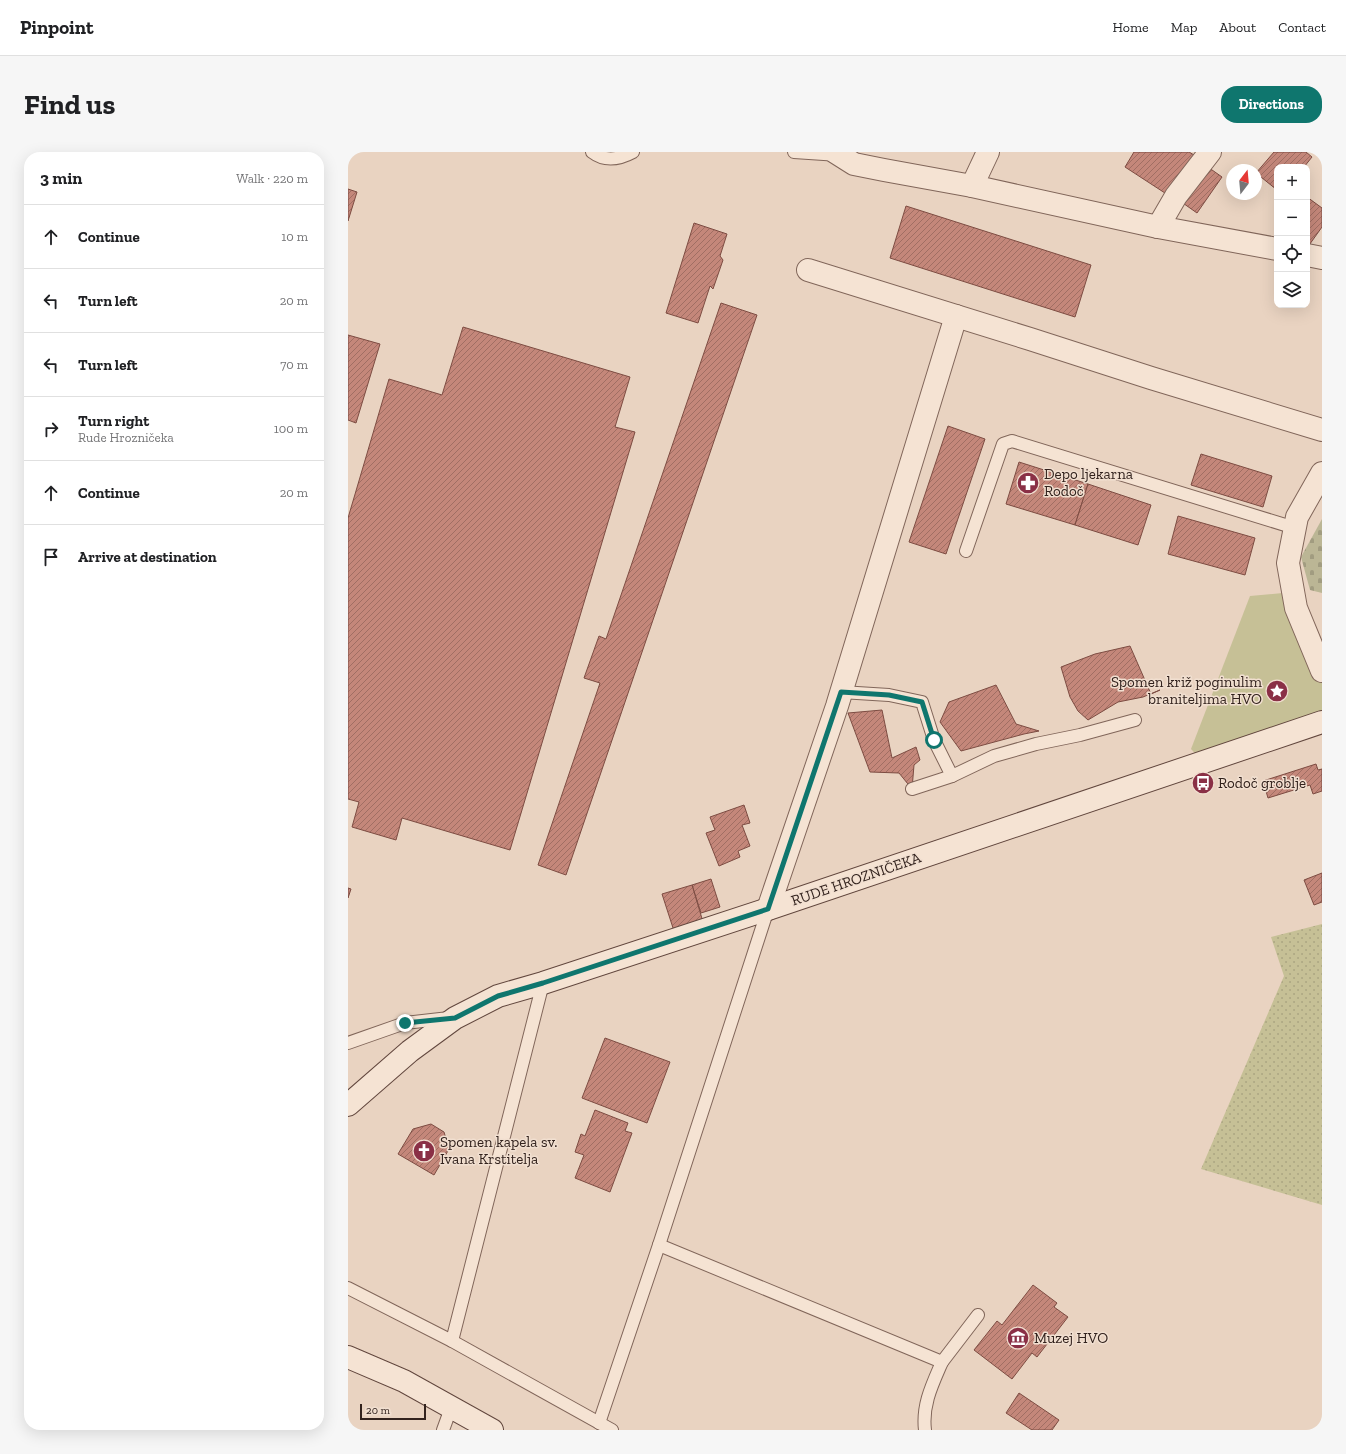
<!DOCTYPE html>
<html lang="en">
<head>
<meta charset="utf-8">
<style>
	:root { --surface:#fff; --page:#f6f6f6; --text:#202124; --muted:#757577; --line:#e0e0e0; --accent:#0f766e }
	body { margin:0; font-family:"Zilla Slab",serif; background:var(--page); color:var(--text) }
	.controls { position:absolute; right:12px; top:12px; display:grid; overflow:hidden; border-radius:8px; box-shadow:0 4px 16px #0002 }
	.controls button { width:36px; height:36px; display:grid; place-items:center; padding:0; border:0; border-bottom:1px solid var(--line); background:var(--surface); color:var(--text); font:20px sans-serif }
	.compass { position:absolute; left:878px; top:12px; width:36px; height:36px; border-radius:50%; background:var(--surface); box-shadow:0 4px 16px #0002; rotate:16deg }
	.scale { position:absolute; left:12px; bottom:10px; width:66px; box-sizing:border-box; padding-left:4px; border:2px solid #32221d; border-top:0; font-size:11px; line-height:14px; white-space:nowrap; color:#32221d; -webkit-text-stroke:3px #f1dfd0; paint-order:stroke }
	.stop { position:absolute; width:12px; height:12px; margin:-9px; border:3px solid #0f766e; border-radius:50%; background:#fff }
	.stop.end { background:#0f766e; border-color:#fff; box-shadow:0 1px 4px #0008 }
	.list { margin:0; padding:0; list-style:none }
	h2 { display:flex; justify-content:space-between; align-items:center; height:52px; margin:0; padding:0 16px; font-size:17px }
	h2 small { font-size:13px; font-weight:400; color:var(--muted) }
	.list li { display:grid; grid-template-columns:26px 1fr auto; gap:12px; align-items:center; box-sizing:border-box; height:64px; padding:0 16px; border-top:1px solid var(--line) }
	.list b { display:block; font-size:15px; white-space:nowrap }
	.list p { margin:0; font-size:13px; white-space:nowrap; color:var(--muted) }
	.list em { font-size:13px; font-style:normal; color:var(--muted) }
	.icon { flex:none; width:22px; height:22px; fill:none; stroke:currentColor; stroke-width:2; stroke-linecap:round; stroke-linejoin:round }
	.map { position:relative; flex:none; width:974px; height:1278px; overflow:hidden; border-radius:16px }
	header { display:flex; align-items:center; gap:24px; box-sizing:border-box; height:56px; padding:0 20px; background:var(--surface); border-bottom:1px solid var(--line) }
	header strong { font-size:19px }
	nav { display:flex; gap:22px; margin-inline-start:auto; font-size:14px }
	.intro { display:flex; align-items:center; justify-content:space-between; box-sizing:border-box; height:96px; padding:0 24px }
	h1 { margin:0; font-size:28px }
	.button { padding:10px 18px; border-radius:16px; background:var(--accent); color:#fff; font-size:14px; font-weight:700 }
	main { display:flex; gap:24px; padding:0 24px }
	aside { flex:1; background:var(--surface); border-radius:16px; box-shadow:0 4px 16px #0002 }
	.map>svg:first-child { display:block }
</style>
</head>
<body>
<header>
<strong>Pinpoint</strong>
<nav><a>Home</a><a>Map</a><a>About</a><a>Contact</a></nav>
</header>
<div class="intro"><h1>Find us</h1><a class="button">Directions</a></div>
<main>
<aside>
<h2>3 min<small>Walk · 220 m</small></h2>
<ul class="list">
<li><svg class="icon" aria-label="ahead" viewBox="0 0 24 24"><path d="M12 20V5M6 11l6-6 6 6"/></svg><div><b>Continue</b></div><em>10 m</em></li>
<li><svg class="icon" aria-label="left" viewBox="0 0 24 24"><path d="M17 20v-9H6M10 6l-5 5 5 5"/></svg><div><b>Turn left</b></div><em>20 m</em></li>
<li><svg class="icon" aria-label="left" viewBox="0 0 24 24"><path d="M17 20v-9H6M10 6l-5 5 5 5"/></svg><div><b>Turn left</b></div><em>70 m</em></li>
<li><svg class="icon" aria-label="right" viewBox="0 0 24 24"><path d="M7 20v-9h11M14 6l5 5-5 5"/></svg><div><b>Turn right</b><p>Rude Hrozničeka</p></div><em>100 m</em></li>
<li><svg class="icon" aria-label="ahead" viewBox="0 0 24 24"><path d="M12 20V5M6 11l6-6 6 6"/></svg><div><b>Continue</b></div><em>20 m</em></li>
<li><svg class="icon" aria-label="arrive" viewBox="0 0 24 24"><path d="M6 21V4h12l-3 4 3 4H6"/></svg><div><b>Arrive at destination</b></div></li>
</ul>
</aside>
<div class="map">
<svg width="974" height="1278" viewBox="0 0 974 1278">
	<defs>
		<pattern id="grass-dots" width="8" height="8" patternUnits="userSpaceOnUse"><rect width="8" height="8" fill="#c6c096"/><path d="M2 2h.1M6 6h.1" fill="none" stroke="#aba581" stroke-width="1.8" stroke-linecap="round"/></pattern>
		<pattern id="cemetery-stones" width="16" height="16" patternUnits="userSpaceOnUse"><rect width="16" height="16" fill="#bbb695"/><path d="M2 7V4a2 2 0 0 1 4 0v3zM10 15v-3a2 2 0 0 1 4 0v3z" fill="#a19c80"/></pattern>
		<pattern id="building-hatch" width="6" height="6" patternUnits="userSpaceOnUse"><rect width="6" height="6" fill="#c4877a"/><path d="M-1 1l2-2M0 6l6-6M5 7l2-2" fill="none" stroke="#a06e63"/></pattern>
	</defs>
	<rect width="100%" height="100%" fill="#e9d3c1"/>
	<!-- grass -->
	<polygon fill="url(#grass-dots)" points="974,772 974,1053 853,1017 936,824 923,785"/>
	<!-- cemetery -->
	<polygon fill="url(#cemetery-stones)" points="974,367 974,441 962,438 953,405"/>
	<!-- park -->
	<polygon fill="#c6c096" points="945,440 974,519 974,570 855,610 843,597 902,444"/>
	<!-- building -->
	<g fill="url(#building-hatch)" stroke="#7d4c42">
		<polygon points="786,0 841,0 846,3 820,43 777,15"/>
		<polygon points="926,0 958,0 964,5 956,15 929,15 929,38 908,21"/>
		<polygon points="857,13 874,25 849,61 832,49"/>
		<polygon points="0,37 9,40 0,69"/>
		<polygon points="959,45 974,56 974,75 959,96"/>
		<polygon points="558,54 743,113 727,165 542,106"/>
		<polygon points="346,71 379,82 372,104 375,108 365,137 362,134 350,171 318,161"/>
		<polygon points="373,151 409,163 218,723 190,713 252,531 236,526 251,484 258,487"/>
		<polygon points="115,175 282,225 267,275 287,280 162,698 54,666 48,688 4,675 11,650 0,647 0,366 41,227 94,243"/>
		<polygon points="0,183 32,192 8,271 0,268"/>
		<polygon points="600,274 637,287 598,402 561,390"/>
		<polygon points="853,302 924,324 915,355 843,333"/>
		<polygon points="671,310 740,332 727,373 658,352"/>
		<polygon points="740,332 803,353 790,393 727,373"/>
		<polygon points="830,364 907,386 897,423 820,402"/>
		<polygon points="782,494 803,542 812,538 795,545 770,550 740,568 730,559 722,545 713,515 747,502"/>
		<polygon points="648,533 668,572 691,579 676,582 613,599 592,570 601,550"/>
		<polygon points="534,558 544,606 568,595 572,608 566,613 564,637 551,621 522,620 500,561"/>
		<polygon points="968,612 970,618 974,617 974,639 965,642 962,633 920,646 915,629"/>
		<polygon points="396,653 402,671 394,673 402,694 390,699 392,705 371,714 358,681 367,678 362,665"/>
		<polygon points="974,721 974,750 966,753 956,728"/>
		<polygon points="363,727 372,755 353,761 344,733"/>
		<polygon points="344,733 355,770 326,779 314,742"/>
		<polygon points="0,736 3,737 0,746"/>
		<polygon points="257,886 322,910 299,971 234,946"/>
		<polygon points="247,958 280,971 277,979 284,981 262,1040 227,1026 236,1003 227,1000 233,982 237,984"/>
		<polygon points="83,972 96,980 101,997 86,1023 50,1002 65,977"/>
		<polygon points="685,1133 709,1151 706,1155 720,1165 689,1205 684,1201 664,1227 626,1198 649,1169 654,1173"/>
		<polygon points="671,1241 711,1268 704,1278 684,1278 658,1261"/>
	</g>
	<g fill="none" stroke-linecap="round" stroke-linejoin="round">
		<!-- lane casing -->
		<g stroke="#81665a" stroke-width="14">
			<g id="lane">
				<path d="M244 0C257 10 272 7 285 0"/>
				<polyline points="446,0 491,3"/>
				<polyline points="618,399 655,292 664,289 947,376"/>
				<polyline points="493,540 541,543 574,550 586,588 604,624 564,637"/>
				<polyline points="604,624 646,604 688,592 732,583 787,568"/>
				<polyline points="0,891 57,871 101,866"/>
				<polyline points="311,1093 594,1210 630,1163"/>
				<polyline points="0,1136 104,1189 264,1278"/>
				<polyline points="104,1189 195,831"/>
				<polyline points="251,1271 311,1093 420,757"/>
				<polyline points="95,1278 103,1256"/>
				<path d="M577 1278C574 1253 584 1233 594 1210"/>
			</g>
		</g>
		<!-- street casing -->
		<g stroke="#81665a" stroke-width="24">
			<g id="street">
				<polyline points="487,0 506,12 536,18 624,34 810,75 929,97"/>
				<polyline points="624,34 640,0"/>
				<polyline points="810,75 828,44 862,0"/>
				<polyline points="959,103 974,106"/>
				<polyline points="460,118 682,187 803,226 974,278"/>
				<polyline points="974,321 949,365 940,411 948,456 974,519"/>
				<polyline points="420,757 489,554 608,164"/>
			</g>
		</g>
		<!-- secondary casing -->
		<g stroke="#62473e" stroke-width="24">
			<g id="secondary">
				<polyline points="0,953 62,899 107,866 150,844 195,831 420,757 974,570"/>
				<polyline points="0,1205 56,1229 144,1278"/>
			</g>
		</g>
		<!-- lane -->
		<use href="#lane" stroke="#f5e3d3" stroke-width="12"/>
		<!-- street -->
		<use href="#street" stroke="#f5e3d3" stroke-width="22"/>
		<!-- secondary -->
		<use href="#secondary" stroke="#f5e3d3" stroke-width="22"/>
	</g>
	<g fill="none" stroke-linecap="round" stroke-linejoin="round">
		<!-- route -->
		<polyline stroke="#0f766e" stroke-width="5" points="57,871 107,866 150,844 195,831 420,757 493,540 541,543 574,550 586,588"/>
	</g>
	<!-- icons -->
	<defs>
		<g id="pharmacy-disc" transform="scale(1.15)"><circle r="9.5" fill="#8a3046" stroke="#f1dfd0"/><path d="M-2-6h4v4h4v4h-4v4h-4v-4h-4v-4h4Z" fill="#fff"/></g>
		<g id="sight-disc" transform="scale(1.15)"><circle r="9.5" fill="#8a3046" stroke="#f1dfd0"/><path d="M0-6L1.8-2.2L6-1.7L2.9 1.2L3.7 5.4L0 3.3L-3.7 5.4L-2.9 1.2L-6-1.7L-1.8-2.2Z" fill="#fff"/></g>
		<g id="bus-disc" transform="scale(1.15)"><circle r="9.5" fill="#8a3046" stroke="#f1dfd0"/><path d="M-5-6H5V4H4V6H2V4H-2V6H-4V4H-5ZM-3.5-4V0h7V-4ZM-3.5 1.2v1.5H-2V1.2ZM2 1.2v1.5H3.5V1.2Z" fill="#fff"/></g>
		<g id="church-disc" transform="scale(1.15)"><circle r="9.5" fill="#8a3046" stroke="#f1dfd0"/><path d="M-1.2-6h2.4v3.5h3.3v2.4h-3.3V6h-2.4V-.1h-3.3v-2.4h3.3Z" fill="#fff"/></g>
		<g id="museum-disc" transform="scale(1.15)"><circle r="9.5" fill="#8a3046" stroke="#f1dfd0"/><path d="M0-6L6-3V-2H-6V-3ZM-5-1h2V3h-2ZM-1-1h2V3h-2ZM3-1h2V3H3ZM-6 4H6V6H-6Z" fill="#fff"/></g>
	</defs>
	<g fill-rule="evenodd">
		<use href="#pharmacy-disc" x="680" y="331"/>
		<use href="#sight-disc" x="929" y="539"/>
		<use href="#bus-disc" x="855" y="631"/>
		<use href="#church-disc" x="76" y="999"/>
		<use href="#museum-disc" x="670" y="1186"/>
	</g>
	<g text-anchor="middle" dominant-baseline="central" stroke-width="3" stroke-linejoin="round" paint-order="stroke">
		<!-- poi labels -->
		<g font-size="15" fill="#32221d" stroke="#f1dfd0" text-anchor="start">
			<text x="696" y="322">Depo ljekarna<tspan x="696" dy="17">Rodoč</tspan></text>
			<text x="914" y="530" text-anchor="end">Spomen križ poginulim<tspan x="914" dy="17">braniteljima HVO</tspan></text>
			<text x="870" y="631">Rodoč groblje</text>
			<text x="92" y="990">Spomen kapela sv.<tspan x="92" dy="17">Ivana Krstitelja</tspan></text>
			<text x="686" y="1186">Muzej HVO</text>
		</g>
		<!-- street labels -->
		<g font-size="15" fill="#32221d" stroke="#f1dfd0">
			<text transform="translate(508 727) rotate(-19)">RUDE HROZNIČEKA</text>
		</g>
	</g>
</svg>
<div class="controls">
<button>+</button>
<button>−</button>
<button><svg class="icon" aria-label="locate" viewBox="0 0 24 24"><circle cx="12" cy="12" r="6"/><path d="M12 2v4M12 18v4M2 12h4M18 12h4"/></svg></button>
<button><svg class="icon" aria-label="layers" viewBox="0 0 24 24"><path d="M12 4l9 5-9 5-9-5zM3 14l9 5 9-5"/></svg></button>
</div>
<svg class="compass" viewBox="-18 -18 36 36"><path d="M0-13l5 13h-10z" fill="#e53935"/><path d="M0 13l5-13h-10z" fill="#757577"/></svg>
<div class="scale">20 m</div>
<div class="stop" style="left:586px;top:588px"></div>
<div class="stop end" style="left:57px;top:871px"></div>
</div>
</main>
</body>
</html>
